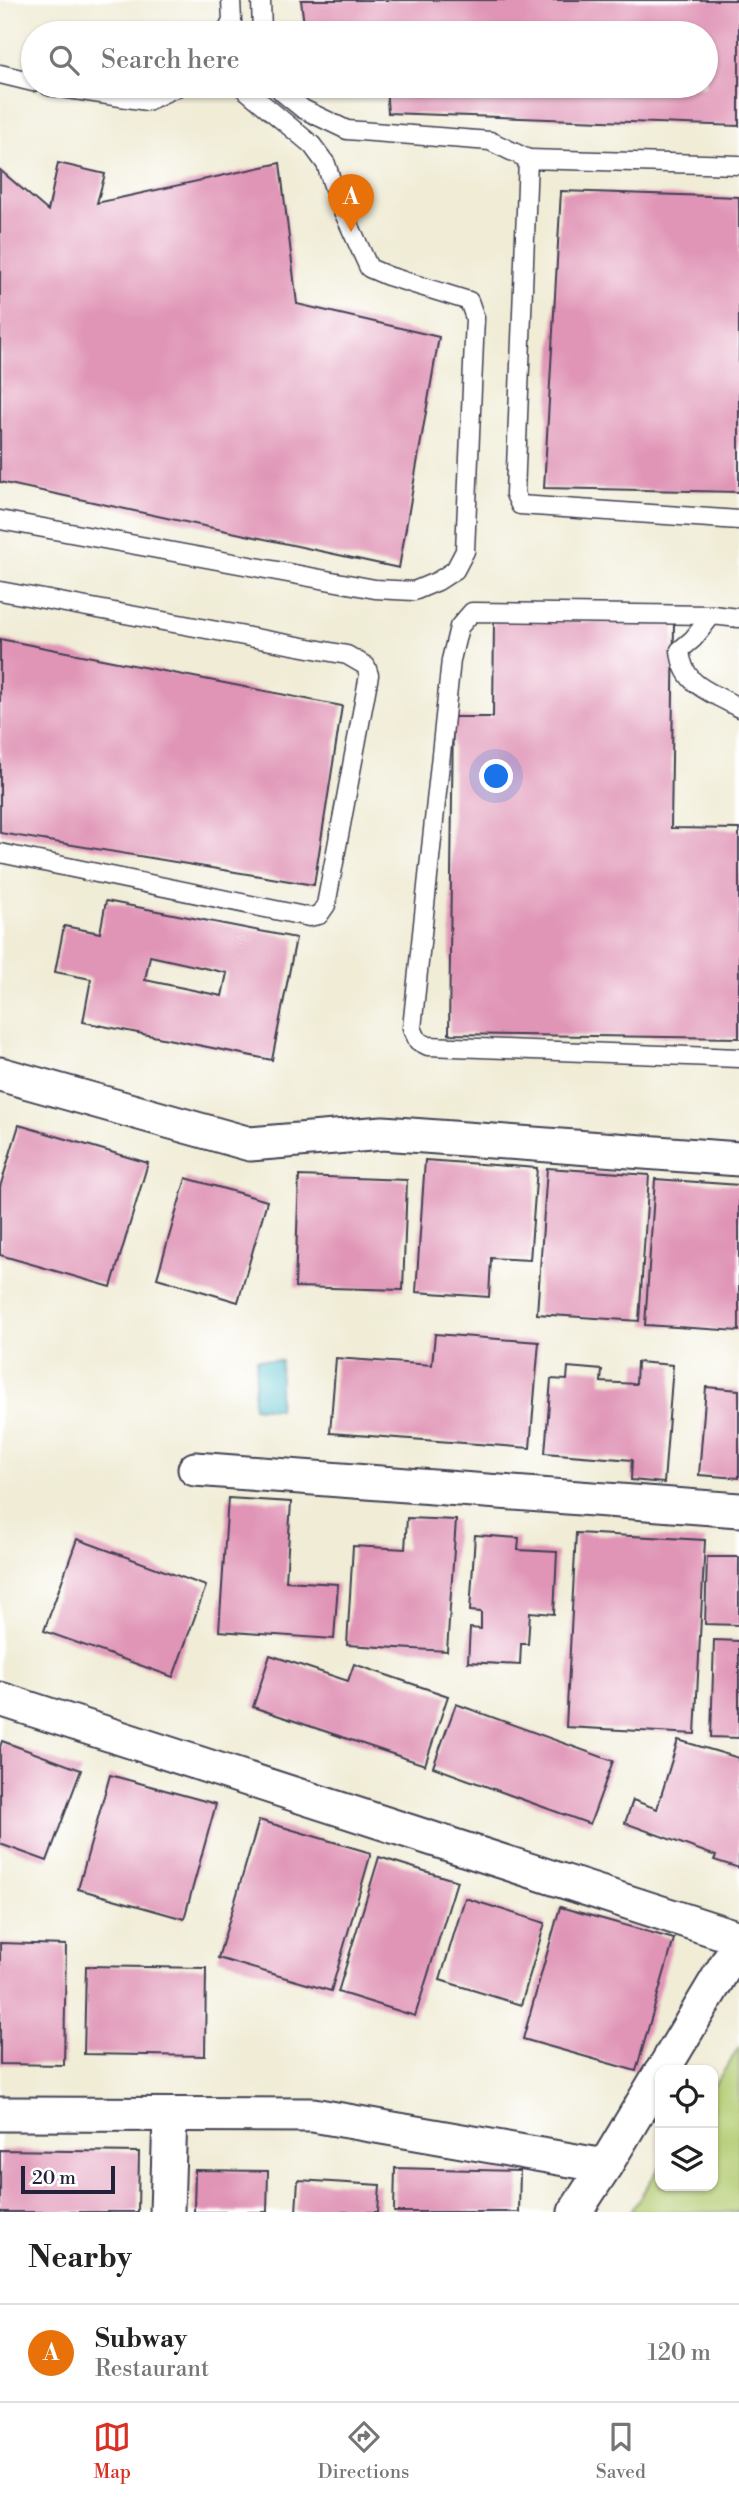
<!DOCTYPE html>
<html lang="en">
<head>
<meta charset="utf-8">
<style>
	:root { --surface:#fff; --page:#f6f6f6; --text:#222; --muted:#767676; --line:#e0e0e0; --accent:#d93025 }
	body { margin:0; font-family:"Libre Bodoni",serif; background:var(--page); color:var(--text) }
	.controls { position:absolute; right:21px; bottom:21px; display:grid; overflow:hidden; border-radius:14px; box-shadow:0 2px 5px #0004 }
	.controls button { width:63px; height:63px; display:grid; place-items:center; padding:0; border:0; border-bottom:2px solid var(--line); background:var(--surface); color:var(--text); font:35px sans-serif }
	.scale { position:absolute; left:21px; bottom:18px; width:94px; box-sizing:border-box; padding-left:7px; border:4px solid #22223b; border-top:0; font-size:19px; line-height:24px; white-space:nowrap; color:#22223b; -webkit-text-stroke:5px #fff; paint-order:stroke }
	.you { position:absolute; left:497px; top:777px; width:24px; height:24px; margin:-18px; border:5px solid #fff; border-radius:50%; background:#1a73e8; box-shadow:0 0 0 10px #1a73e833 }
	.badge { display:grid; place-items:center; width:46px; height:46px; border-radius:50%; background:var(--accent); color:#fff; font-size:23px; font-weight:700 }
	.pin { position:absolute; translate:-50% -58px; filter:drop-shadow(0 2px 4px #0008) }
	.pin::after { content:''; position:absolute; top:37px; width:24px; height:21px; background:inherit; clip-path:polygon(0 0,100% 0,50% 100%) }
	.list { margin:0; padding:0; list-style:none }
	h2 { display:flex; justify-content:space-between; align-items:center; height:91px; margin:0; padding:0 28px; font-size:30px }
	h2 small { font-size:23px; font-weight:400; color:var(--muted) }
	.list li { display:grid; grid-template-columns:46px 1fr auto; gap:21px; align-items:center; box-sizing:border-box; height:98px; padding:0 28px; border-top:2px solid var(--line) }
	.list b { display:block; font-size:26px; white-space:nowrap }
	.list p { margin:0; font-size:23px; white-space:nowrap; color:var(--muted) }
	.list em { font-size:23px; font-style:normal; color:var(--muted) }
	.icon { flex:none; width:38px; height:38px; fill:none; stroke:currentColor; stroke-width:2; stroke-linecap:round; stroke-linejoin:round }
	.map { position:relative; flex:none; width:739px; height:2212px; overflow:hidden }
	.search { position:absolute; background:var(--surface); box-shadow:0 2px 5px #0004; left:21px; right:21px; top:21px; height:77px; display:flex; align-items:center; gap:18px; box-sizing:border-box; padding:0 24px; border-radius:38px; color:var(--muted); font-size:26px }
	.sheet { height:189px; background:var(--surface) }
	nav { display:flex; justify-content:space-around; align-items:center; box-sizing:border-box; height:98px; border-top:2px solid var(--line); background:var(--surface); font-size:19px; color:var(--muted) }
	nav a { display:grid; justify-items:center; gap:4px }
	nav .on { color:var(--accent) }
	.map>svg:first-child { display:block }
</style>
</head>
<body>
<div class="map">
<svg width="739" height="2212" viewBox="0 0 739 2212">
	<rect width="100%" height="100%" fill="#fff"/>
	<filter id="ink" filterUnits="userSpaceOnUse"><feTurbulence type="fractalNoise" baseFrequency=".0143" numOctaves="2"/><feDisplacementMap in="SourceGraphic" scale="14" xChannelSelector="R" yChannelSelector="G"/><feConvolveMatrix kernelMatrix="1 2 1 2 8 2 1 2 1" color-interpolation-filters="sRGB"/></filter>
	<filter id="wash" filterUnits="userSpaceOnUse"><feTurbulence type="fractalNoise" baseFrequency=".00686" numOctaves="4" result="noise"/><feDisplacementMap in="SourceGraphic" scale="28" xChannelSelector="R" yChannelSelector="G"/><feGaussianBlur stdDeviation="1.57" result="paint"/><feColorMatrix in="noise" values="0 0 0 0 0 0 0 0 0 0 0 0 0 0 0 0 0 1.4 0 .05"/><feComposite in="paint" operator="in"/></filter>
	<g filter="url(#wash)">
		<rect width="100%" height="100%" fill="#f0ecd6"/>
		<!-- green -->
		<polygon fill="#b3cb71" stroke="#6a7656" stroke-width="2" points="739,2048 739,2212 630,2212 660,2167 660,2186 713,2186 713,2087"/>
		<!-- water -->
		<polygon fill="#55c1cd" stroke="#3c7284" stroke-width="2" points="257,1359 281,1361 278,1409 253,1407"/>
		<g id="blocks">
			<!-- building -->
			<g fill="#e094b6" fill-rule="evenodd">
				<polygon points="301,0 739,0 739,126 388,113 386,86 706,86 706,33 305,33"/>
				<polygon points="58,163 105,174 97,203 280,163 297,304 439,337 399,568 0,482 0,170 48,211"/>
				<polygon points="561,191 739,197 739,492 544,488"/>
				<polygon points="494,621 674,623 671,828 739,829 739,1038 449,1034 453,717 493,717"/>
				<polygon points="0,639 342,706 314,885 0,833"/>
				<path d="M106 901 296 938 272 1060 83 1022 91 979 55 972 64 926 100 933ZM150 956 227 973 222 996 145 980Z"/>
				<polygon points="19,1125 148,1163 111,1287 0,1255 0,1187"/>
				<polygon points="425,1160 537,1168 530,1260 491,1258 489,1297 416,1292"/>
				<polygon points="547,1168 649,1175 639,1321 537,1314"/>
				<polygon points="299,1176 407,1180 403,1290 295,1287"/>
				<polygon points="186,1178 267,1201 238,1302 157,1278"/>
				<polygon points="655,1179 739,1185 739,1331 645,1325"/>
				<polygon points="435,1334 539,1342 530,1448 330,1433 336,1358 432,1365"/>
				<polygon points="637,1362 673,1365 664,1483 631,1480 632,1460 545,1453 551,1379 567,1380 568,1367 602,1370 601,1382 636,1384"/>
				<polygon points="706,1387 739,1390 739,1478 699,1475"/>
				<polygon points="228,1498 291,1502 286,1581 338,1584 334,1639 219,1631"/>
				<polygon points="407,1518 456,1520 447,1651 347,1645 353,1546 405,1549"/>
				<polygon points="576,1533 705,1540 695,1734 566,1727"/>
				<polygon points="475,1535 519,1538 518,1550 557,1552 554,1614 530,1612 528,1644 521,1644 520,1665 468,1662 470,1628 481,1629 481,1612 470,1611"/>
				<polygon points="77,1539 206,1586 173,1677 44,1631"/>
				<polygon points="707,1557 739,1557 739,1625 705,1624"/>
				<polygon points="714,1640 739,1641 739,1738 711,1737"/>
				<polygon points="270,1655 348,1681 354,1664 448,1696 425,1765 253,1707"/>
				<polygon points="456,1704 613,1761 590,1824 433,1767"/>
				<polygon points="678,1740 739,1758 739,1868 714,1860 716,1856 625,1823 633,1800 657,1809"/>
				<polygon points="2,1741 81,1770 47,1861 0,1844 0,1747"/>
				<polygon points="110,1775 216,1804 184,1919 78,1889"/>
				<polygon points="259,1820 371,1853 331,1991 218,1958"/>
				<polygon points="379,1857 457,1881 415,2016 338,1992"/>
				<polygon points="465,1898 545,1923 521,2005 440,1980"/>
				<polygon points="560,1907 674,1939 636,2071 523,2039"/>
				<polygon points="0,1943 66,1945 64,2065 0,2064"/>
				<polygon points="86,1966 206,1968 205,2056 84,2054"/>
				<polygon points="0,2150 139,2152 138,2212 0,2212"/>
				<polygon points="395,2168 520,2171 519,2212 394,2212"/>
				<polygon points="195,2170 268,2171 267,2212 194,2212"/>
				<polygon points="298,2180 380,2185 378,2212 296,2212"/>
			</g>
		</g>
	</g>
	<g filter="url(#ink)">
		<use href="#blocks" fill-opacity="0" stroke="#414052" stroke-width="2"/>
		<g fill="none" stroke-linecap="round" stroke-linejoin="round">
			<!-- lane casing -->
			<g stroke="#414052" stroke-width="21">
				<g id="lane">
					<polyline points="261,0 262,33"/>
					<polyline points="226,33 232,21 231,0"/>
					<polyline points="0,74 33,82"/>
					<polyline points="49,86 147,101 179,86"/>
					<polyline points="278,86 282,92 303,109 347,130 490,141 528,159"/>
					<polyline points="739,165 528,159 515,494 520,505 739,520"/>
					<polyline points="0,520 375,589 414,591 438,581 455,570 465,551 475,318 469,301 388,276 369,268 337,198 326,164 312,145 241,86"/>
					<polyline points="0,591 347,655 366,666 369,675 326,905 319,915 309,917 0,853"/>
					<polyline points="712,615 472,612 459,627 451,660 412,1028 418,1041 428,1046 739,1058"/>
					<path d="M739 618 712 615 693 639 680 650C683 688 712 691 739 708"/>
				</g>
			</g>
			<!-- street casing -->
			<g stroke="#414052" stroke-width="37">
				<g id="street">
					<polyline points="0,1074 250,1144 383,1133 739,1159"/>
					<polyline points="195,1469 739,1510"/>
					<polyline points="0,1699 739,1938"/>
					<polyline points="663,2070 739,1943"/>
					<polyline points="0,2114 313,2115 605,2166 660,2074"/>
					<polyline points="167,2212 170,2115"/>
					<polyline points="575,2212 605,2166"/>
				</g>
			</g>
			<!-- lane -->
			<use href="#lane" stroke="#fff" stroke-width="18"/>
			<!-- street -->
			<use href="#street" stroke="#fff" stroke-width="33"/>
		</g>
	</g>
</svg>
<div class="controls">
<button><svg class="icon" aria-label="locate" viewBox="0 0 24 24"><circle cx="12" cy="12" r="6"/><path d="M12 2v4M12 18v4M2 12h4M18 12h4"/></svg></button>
<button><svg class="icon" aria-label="layers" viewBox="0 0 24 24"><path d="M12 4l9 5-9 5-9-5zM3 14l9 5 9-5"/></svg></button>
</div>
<div class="scale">20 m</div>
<div class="you"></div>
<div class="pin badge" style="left:351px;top:232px;background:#e8710a">A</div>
<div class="search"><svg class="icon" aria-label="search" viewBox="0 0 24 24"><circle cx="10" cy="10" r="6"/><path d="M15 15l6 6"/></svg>Search here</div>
</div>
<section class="sheet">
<h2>Nearby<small></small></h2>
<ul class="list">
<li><span class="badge" style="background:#e8710a">A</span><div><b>Subway</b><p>Restaurant</p></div><em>120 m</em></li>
</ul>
</section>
<nav>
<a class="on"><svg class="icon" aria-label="map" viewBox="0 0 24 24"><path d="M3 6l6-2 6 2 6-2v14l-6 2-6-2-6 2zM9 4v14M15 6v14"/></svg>Map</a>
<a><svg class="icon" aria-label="directions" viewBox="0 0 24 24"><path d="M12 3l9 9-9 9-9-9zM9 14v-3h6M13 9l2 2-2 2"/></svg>Directions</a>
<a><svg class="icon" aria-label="saved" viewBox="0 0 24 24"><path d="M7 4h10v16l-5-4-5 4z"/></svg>Saved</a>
</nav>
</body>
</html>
